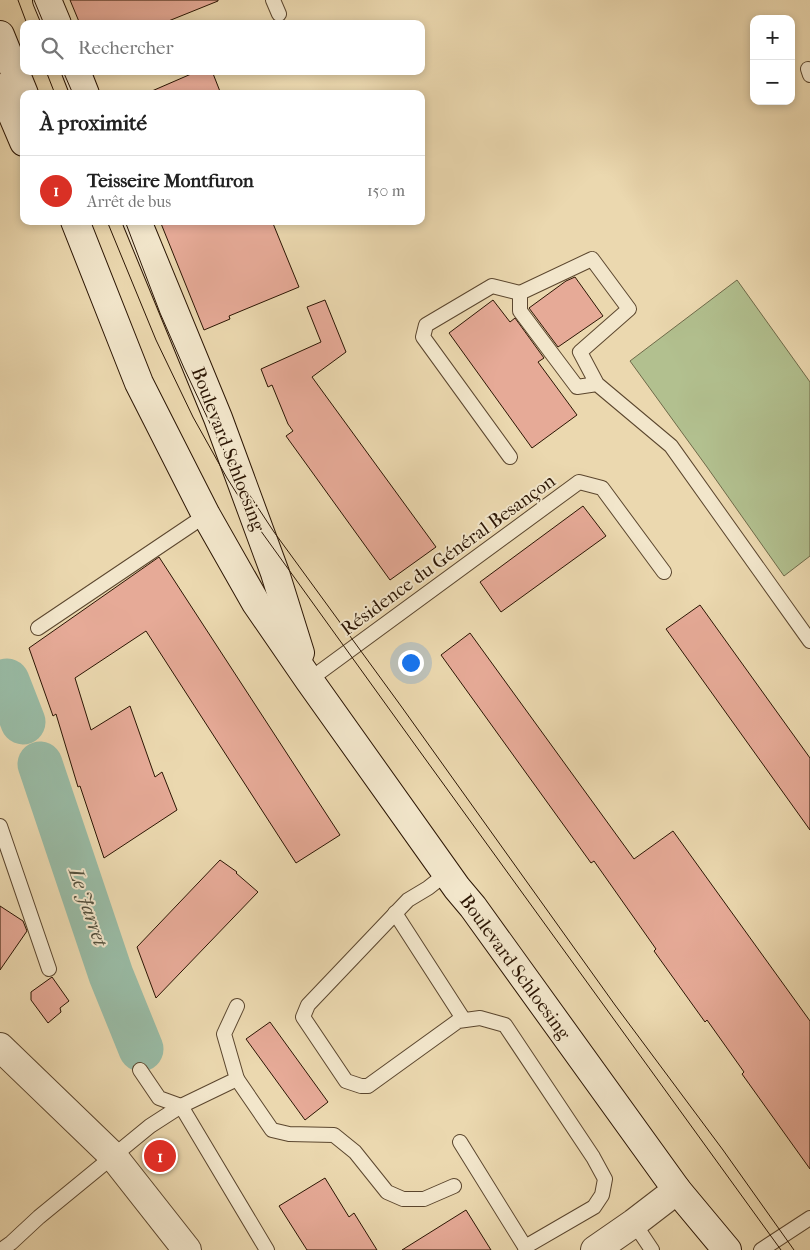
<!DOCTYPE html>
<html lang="fr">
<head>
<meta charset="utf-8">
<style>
	:root { --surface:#fff; --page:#f2f2f2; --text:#222; --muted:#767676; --line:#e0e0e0; --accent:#d93025 }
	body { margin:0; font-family:"IM FELL French Canon",serif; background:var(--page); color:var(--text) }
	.controls { position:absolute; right:15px; top:15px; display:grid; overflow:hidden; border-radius:10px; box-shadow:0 2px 8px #0003 }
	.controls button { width:45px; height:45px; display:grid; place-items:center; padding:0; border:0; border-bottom:1px solid var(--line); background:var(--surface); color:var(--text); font:25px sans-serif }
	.you { position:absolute; left:410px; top:662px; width:18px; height:18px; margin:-12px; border:4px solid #fff; border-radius:50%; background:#1a73e8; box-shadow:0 0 0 8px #1a73e833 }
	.badge { display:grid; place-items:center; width:32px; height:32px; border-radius:50%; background:var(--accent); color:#fff; font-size:16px; font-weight:700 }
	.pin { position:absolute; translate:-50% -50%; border:2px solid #fff; box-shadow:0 1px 5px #0006 }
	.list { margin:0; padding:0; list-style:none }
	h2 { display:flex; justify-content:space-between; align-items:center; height:65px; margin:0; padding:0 20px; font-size:21px }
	h2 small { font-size:16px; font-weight:400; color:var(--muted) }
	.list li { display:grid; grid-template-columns:32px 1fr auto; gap:15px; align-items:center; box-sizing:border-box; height:70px; padding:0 20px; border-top:1px solid var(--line) }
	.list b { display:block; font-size:19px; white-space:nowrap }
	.list p { margin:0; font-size:16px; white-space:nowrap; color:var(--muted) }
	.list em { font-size:16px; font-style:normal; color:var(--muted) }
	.icon { flex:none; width:28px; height:28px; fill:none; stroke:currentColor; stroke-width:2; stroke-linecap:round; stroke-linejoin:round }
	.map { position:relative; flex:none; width:810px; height:1250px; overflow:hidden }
	.search { position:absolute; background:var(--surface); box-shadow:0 2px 8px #0003; left:20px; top:20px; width:405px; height:55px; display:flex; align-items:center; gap:12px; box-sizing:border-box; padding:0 18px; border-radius:10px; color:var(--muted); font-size:19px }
	.panel { position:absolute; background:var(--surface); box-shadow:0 2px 8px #0003; left:20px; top:90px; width:405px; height:135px; border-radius:10px }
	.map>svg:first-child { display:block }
</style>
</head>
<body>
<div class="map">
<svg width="810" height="1250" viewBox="0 0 810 1250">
	<rect width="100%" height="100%" fill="#ebd8af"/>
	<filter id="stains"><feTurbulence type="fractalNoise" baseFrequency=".004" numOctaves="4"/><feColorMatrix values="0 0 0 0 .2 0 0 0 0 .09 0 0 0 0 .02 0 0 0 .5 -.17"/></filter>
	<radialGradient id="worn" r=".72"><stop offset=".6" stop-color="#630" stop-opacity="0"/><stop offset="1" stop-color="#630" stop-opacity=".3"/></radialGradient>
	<!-- green -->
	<polygon fill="#b2c08f" stroke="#6e6a49" points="737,280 810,382 810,556 784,576 707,467 630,361"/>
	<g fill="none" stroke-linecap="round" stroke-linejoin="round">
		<!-- river -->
		<g stroke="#99bba5" stroke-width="45">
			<polyline points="7,681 23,722"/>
			<polyline points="40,764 111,975 141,1049"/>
		</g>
	</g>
	<!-- building -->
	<g fill="#e6aa97" stroke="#2b1503">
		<polygon points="70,0 218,0 218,1 161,24 80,24"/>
		<polygon points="198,71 212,71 221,94 145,94"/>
		<polygon points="160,221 272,221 299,287 229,316 230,319 204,330"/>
		<polygon points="575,277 603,316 558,347 529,308 566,281"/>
		<polygon points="325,300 346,352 312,377 436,547 390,580 286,436 293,431 288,424 272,385 268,387 261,369 321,342 307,307"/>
		<polygon points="493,300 510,322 515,318 544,358 538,362 577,415 532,448 449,333"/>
		<polygon points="583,506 606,536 501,612 480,582"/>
		<polygon points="159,557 340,835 296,863 146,631 75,678 91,730 130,706 155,777 162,772 177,810 104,858 80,786 78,787 56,714 53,716 29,648"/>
		<polygon points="700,605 810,758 810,830 666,629"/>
		<polygon points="470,633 634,859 673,831 810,1021 810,1169 742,1074 744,1072 707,1020 705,1022 654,951 656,949 594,861 591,863 441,655"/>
		<polygon points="220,860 237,872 236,873 258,892 156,998 137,947"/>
		<polygon points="0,906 23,921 27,931 0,970"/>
		<polygon points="52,977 69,1001 60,1008 61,1012 48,1023 31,1000 31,992"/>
		<polygon points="270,1022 328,1102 305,1120 246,1039"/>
		<polygon points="325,1178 349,1217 354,1213 377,1250 307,1250 279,1206"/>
		<polygon points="466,1210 491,1250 402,1250"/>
	</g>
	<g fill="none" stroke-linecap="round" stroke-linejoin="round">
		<!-- service casing -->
		<g stroke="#5b462e" stroke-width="16">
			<g id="service">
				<polyline points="273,0 279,14"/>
				<polyline points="808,69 810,75"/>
				<polyline points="597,384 577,387 520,311 520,293 592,259 629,309 580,352 597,384 671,446 810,641"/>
				<polyline points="510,457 423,337 426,325 492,286 520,293"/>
				<polyline points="38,628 206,515"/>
				<polyline points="309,680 579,482 602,488 664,572"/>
				<polyline points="0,826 49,969"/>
				<polyline points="447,873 428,888 408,900 308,1005 303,1017 346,1081 361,1086 368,1086 458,1021 480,1018 505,1025 593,1157 605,1179 602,1195 594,1207 525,1247"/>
				<polyline points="395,913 464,1020"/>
				<polyline points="140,1070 159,1098 181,1106 267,1250"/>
				<polyline points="237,1079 272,1130 289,1134 334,1135 355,1152 387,1192 403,1199 424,1199 454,1186"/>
				<polyline points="460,1142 527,1250"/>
				<polyline points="634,1223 652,1250"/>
				<polyline points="1,1250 11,1243 39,1217 150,1126 181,1106 237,1079 224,1034 237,1006"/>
				<polyline points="761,1250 810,1218"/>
			</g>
		</g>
		<!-- minor casing -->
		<g stroke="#5b462e" stroke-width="30">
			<polyline id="minor" points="595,1250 634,1223 677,1190"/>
		</g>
		<!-- tertiary casing -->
		<g stroke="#5b462e" stroke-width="30">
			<polyline id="tertiary" points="0,1047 113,1156 187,1250"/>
		</g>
		<!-- secondary casing -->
		<g stroke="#2b1503" stroke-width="30">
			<g id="secondary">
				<polyline points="47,0 57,24"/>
				<polyline points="0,35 24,94"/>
				<polyline points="76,71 85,94"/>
				<polyline points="0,88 9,107 24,142"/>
				<polyline points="75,221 139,383 206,515 256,603 309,680 457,888 473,907 677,1190 727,1250"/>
				<polyline points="137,221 218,418 275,573 300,653"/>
			</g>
		</g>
		<!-- service -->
		<use href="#service" stroke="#f2e6cb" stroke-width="14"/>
		<!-- minor -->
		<use href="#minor" stroke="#f2e6cb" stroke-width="28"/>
		<!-- tertiary -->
		<use href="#tertiary" stroke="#f2e6cb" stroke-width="28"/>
		<!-- secondary -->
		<use href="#secondary" stroke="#f2e6cb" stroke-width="28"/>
		<!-- tram -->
		<g stroke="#2b1503" stroke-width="1">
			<polyline points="18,0 27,24"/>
			<polyline points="34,0 44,24"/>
			<polyline points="46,71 55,94"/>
			<polyline points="63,71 73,94"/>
			<polyline points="107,221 156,340 193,417 227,478 258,527 413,742 781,1250"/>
			<polyline points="125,221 160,313 184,368 216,436 243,485 274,532 401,706 615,1005 723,1150 794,1250"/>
		</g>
	</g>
	<g text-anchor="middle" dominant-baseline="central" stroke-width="4" stroke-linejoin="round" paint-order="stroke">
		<!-- street labels -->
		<g font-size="19" fill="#2b1503" stroke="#f2e6cb">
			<text transform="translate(228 449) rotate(69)">Boulevard Schloesing</text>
			<text transform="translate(448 555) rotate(-36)">Résidence du Général Besançon</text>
			<text transform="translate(515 967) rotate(54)">Boulevard Schloesing</text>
		</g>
		<!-- water labels -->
		<g font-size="20" font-style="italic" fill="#524f3c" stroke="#f2e6cb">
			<text transform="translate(88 907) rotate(71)">Le Jarret</text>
		</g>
	</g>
	<rect width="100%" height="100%" filter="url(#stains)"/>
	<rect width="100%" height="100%" fill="url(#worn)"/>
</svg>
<div class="controls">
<button>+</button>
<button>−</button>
</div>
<div class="you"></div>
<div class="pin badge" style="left:160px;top:1156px">1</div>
<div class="search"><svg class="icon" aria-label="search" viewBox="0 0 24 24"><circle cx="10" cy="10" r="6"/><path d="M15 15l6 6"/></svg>Rechercher</div>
<section class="panel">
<h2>À proximité<small></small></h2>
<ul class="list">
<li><span class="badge">1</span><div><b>Teisseire Montfuron</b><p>Arrêt de bus</p></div><em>150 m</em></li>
</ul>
</section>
</div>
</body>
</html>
